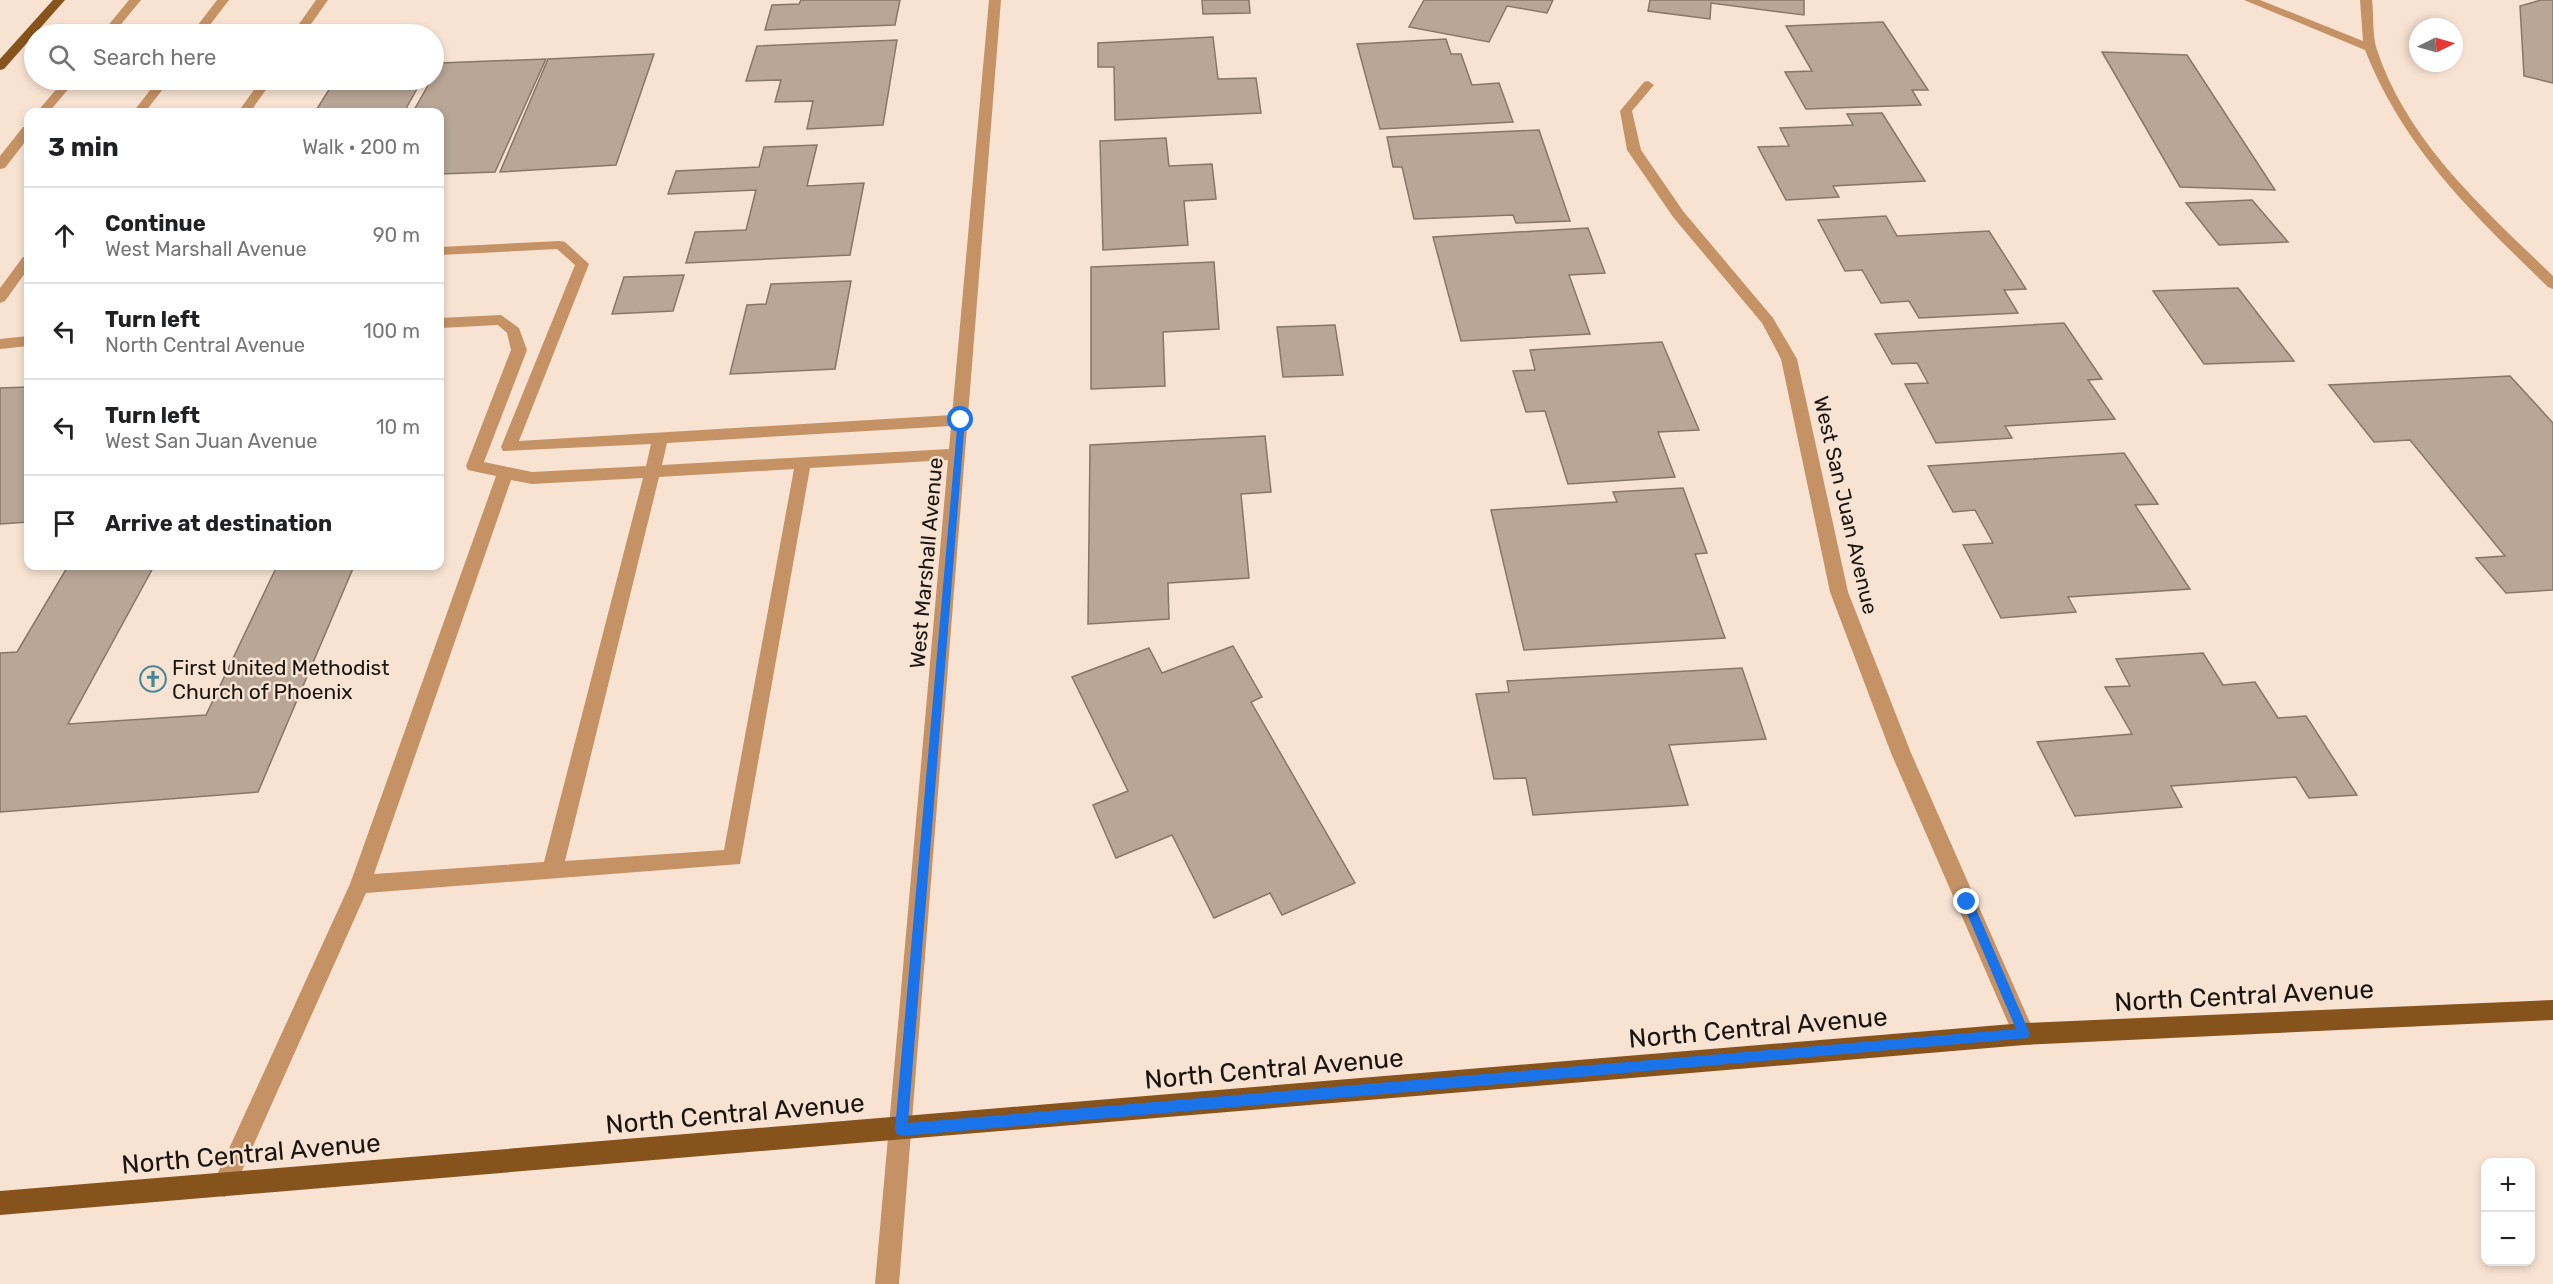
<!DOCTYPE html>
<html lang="en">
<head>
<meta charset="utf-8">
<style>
	:root { --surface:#fff; --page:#f2f2f2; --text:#202124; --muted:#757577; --line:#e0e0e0 }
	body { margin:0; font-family:Rubik,sans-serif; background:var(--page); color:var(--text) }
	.controls { position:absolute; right:18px; bottom:18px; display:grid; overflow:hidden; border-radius:12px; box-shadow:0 3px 9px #0003 }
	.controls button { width:54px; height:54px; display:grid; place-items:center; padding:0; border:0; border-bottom:2px solid var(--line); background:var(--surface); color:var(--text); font:30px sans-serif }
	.compass { position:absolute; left:2409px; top:18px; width:54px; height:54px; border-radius:50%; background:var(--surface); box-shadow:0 3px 9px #0003; rotate:85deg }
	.stop { position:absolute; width:18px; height:18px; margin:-14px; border:4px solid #1a73e8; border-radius:50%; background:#fff }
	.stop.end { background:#1a73e8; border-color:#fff; box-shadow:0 2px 6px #0008 }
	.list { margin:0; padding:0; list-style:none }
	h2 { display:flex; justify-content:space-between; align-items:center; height:78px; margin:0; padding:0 24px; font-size:26px }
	h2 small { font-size:20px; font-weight:400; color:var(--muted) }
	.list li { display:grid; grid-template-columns:39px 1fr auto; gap:18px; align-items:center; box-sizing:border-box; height:96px; padding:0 24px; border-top:2px solid var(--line) }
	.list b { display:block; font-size:22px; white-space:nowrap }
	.list p { margin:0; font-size:20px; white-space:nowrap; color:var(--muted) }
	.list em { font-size:20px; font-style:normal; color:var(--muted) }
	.icon { flex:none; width:33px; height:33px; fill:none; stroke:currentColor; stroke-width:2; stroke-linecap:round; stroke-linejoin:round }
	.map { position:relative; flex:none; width:2553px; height:1284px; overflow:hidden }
	.search { position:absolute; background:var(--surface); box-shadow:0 3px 9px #0003; left:24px; top:24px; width:420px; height:66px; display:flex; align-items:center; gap:15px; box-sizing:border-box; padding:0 21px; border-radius:33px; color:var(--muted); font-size:22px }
	.panel { position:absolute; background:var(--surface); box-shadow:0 3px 9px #0003; left:24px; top:108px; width:420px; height:462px; border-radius:12px }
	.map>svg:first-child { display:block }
</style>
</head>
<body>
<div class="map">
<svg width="2553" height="1284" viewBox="0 0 2553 1284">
	<rect width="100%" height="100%" fill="#f8e3d3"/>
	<!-- building -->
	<g fill="#b9a696" stroke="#887667" stroke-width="1.5">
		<polygon points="801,0 900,0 895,25 765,30 772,5 799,4"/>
		<polygon points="1202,0 1249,0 1250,13 1203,14"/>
		<polygon points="1424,0 1553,0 1547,13 1507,6 1489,42 1409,27"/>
		<polygon points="1650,0 1804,0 1804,15 1711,3 1710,19 1648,11"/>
		<polygon points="2541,0 2553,0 2553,83 2524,76 2520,6"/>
		<polygon points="1883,22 1928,90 1912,90 1921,105 1806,109 1785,72 1812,71 1786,26"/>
		<polygon points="1213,37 1218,79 1256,78 1261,113 1115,120 1114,67 1098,67 1098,43"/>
		<polygon points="1446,39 1451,54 1461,54 1472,85 1499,83 1513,122 1380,129 1357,44"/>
		<polygon points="897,40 883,125 807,129 813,101 775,102 781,80 746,81 757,46"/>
		<polygon points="2102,52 2187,55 2275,190 2180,187"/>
		<polygon points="654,54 616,165 500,172 548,59"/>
		<polygon points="546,59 495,172 440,174 440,112 413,112 431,80 434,80 439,63"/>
		<polygon points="335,80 422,80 404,112 315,112"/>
		<polygon points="1882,113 1925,181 1833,186 1839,197 1786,200 1758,147 1789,146 1780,128 1853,125 1847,114"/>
		<polygon points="1539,130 1570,221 1516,223 1513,215 1414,219 1402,167 1393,167 1387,137"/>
		<polygon points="1166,138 1169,166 1212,164 1216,199 1184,201 1188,245 1103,250 1100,141"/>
		<polygon points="817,145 807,186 864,183 850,255 686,263 695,232 746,230 756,190 668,194 676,171 759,167 764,147"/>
		<polygon points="2252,200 2288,242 2219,245 2186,203"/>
		<polygon points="1886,216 1897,236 1989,231 2026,289 2004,290 2018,313 1919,318 1909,301 1881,303 1862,270 1845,271 1818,220"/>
		<polygon points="1588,228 1605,273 1569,275 1590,334 1461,341 1433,237"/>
		<polygon points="1214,262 1219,329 1163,332 1165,386 1091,389 1091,267"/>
		<polygon points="684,275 673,311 612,314 624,277"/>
		<polygon points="851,281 835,369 730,374 747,305 766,304 771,284"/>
		<polygon points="2238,288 2294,361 2204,364 2153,291"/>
		<polygon points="2064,323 2102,379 2088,380 2115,419 2005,426 2012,438 1936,443 1905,384 1928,383 1917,363 1892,364 1875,334"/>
		<polygon points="1335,325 1343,375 1283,377 1277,327"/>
		<polygon points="1662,342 1699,430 1658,432 1675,477 1568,484 1545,411 1526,412 1513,371 1535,370 1530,350"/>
		<polygon points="2510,376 2553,423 2553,590 2506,593 2476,558 2505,556 2410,440 2374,442 2329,385"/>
		<polygon points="28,387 28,522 0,524 0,388"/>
		<polygon points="1265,436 1271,492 1241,494 1249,578 1168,583 1169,619 1088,624 1090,445"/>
		<polygon points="2124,453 2158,504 2135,505 2190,589 2068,597 2076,612 2001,618 1963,545 1993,543 1975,510 1953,512 1928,466"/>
		<polygon points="1683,488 1707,553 1695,554 1725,638 1524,650 1491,510 1617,502 1613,492"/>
		<polygon points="68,566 154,566 68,724 206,715 277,566 354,566 258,792 0,812 0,653 17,652"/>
		<polygon points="1233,646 1262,697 1251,702 1355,883 1282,915 1270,893 1214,918 1172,835 1116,858 1093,805 1128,791 1072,677 1149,648 1162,673"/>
		<polygon points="2203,653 2223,685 2255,682 2278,718 2306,716 2357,795 2309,798 2296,777 2171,786 2182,807 2075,816 2037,742 2132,734 2105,687 2130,686 2116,659"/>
		<polygon points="1742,668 1766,739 1669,745 1688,805 1533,815 1526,778 1494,779 1476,694 1509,692 1507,681"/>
	</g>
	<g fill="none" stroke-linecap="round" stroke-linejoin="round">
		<!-- minor -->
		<g fill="#c49265" fill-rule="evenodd">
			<polygon points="129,0 141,0 113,34 101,34"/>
			<polygon points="217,0 229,0 203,34 191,34"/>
			<polygon points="316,0 328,0 304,34 292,34"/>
			<path d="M989 0H1001L899 1284H875L948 460 810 468 740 864 366 893 232 1193 224 1197 216 1193 212 1185 216 1177 350 884 496 476 468 470 466 466 511 350 507 333 498 325 440 328V318L501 315 519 328 527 350 484 462 532 472 646 466 651 444 503 451 501 447 575 265 557 249 440 255V247L560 241 565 242 589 264 519 441 952 415ZM951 426 949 449 662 465 667 443ZM794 469 724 850 565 861 659 477ZM643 478 544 862 374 874 511 480 532 484Z"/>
			<path d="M2244 0H2260L2363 41 2360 0H2372C2374 16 2372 35 2377 50 2408 143 2485 210 2553 276V289L2548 287C2473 214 2404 149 2365 50Z"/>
			<polygon points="64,80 76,80 49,112 37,112"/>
			<polygon points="158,80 170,80 145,112 133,112"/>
			<polygon points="261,80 273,80 250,112 238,112"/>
			<polygon points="1648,81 1654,85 1632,111 1641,150 1683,211 1773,318 1797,359 1848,592 1911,753 2035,1034 2032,1041 2024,1045 2016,1041 1891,753 1830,592 1781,359 1762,323 1673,217 1627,150 1620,111 1644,82"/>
			<polygon points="28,126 28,138 5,168 0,169 0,156 23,127"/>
			<polygon points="28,256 28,269 5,301 0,303 0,288 23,257"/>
			<polygon points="28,336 28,346 0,349 0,339"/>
		</g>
		<!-- major -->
		<g fill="#87531d" fill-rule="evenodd">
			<polygon points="53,0 65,0 4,69 0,70 0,59"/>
			<polygon points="2553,1000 2553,1020 2024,1045 0,1215 0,1191 2024,1023"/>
		</g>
	</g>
	<!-- route -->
	<polygon fill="#1a73e8" points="958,417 965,420 908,1123 2016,1029 1962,902 1967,897 1973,902 2030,1034 2028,1038 902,1136 897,1134 895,1129"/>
	<!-- icons -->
	<defs>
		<g id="church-ring" transform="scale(1.35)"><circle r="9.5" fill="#f8e3d3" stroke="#438895" stroke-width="1.5"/><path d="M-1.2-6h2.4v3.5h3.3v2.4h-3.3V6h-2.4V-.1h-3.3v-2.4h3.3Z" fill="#438895"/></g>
	</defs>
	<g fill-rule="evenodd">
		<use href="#church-ring" x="153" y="679"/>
	</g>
	<g text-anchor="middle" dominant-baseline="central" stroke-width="5" stroke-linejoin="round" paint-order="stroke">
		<!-- street labels -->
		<g font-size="21" fill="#1b150f" stroke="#f8e3d3">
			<text transform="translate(1846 505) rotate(77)">West San Juan Avenue</text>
			<text transform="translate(926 563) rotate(-85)">West Marshall Avenue</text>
		</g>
		<!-- poi labels -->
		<g font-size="21" fill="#1b150f" stroke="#f8e3d3" text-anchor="start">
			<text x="172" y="667">First United Methodist<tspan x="172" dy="24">Church of Phoenix</tspan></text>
		</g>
		<!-- near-street labels -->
		<g font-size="26" fill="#1b150f" stroke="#f8e3d3">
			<text transform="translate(2244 996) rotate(-3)">North Central Avenue</text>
			<text transform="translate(1758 1028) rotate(-5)">North Central Avenue</text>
			<text transform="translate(1274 1069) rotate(-5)">North Central Avenue</text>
			<text transform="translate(735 1114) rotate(-5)">North Central Avenue</text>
			<text transform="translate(251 1154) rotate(-5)">North Central Avenue</text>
		</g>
	</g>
</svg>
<div class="controls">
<button>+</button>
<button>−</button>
</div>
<svg class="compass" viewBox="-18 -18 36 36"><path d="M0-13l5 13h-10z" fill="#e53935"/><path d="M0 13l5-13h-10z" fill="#757577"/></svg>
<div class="stop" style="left:961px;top:420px"></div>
<div class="stop end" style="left:1967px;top:902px"></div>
<div class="search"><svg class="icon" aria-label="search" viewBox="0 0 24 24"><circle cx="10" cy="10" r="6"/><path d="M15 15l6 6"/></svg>Search here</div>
<section class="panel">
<h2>3 min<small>Walk · 200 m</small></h2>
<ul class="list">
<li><svg class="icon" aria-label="ahead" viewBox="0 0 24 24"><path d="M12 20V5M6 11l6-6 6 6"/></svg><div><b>Continue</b><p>West Marshall Avenue</p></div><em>90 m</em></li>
<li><svg class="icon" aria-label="left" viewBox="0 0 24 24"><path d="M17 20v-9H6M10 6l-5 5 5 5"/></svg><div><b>Turn left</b><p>North Central Avenue</p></div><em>100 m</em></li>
<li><svg class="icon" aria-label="left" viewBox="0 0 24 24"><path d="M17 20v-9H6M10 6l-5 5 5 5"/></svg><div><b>Turn left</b><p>West San Juan Avenue</p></div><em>10 m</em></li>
<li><svg class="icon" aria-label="arrive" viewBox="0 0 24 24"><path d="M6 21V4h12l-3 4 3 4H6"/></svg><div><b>Arrive at destination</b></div></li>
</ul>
</section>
</div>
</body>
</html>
